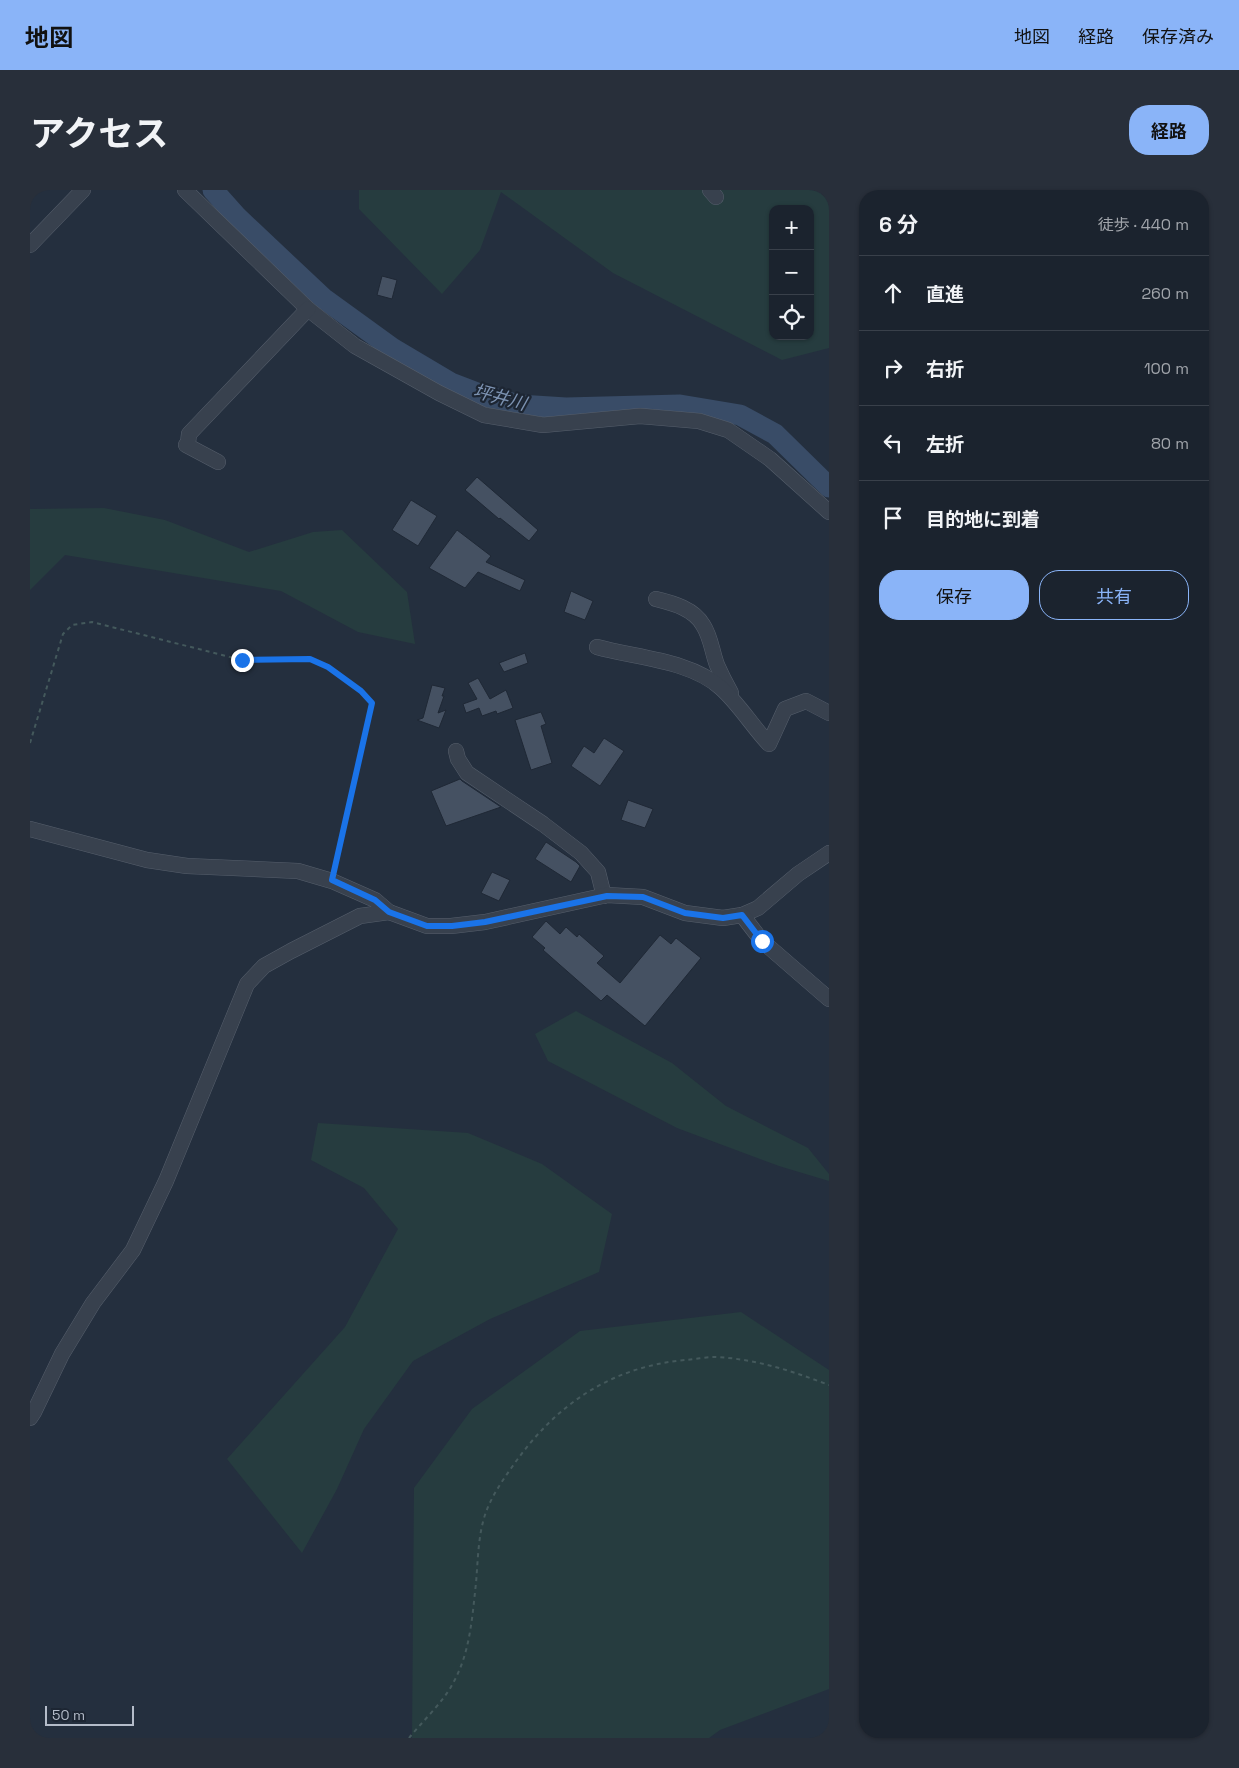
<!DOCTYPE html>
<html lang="ja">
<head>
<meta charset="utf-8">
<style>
	:root { --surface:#1b232e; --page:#282f3a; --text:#f1f3f6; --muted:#a0a4aa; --line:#39404a; --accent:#8ab4f8 }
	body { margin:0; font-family:"Space Grotesk","Noto Sans JP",sans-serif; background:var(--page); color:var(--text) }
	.controls { position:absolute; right:15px; top:15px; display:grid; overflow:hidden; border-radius:10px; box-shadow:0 1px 4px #0004 }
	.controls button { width:45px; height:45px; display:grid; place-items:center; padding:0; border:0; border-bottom:1px solid var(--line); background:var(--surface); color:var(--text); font:25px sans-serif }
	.scale { position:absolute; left:15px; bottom:12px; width:89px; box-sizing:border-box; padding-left:5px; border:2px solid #b4bcc9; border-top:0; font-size:14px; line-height:18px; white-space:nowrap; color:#b4bcc9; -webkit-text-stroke:4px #1d2633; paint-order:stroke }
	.stop { position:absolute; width:15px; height:15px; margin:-11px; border:4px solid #1a73e8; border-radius:50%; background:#fff }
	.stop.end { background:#1a73e8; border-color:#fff; box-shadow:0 1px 5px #0008 }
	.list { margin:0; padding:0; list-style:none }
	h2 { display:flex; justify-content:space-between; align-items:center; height:65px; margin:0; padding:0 20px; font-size:21px }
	h2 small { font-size:16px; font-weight:400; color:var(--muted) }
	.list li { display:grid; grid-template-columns:32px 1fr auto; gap:15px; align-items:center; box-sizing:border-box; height:75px; padding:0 20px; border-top:1px solid var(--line) }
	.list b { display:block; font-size:19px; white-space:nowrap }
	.list em { font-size:16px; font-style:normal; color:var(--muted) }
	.actions { display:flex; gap:10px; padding:15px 20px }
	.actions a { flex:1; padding:11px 0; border:1px solid var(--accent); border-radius:20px; text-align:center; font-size:18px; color:var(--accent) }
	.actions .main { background:var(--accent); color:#111 }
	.icon { flex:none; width:28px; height:28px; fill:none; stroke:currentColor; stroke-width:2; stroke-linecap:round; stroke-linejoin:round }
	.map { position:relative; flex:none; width:799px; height:1548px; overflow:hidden; border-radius:20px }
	header { display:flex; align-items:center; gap:30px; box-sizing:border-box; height:70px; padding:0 25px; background:var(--accent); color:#111 }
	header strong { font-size:24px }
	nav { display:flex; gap:28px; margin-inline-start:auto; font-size:18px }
	.intro { display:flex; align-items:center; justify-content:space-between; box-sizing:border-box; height:120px; padding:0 30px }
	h1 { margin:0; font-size:35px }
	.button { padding:12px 22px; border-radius:20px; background:var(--accent); color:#111; font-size:18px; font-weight:700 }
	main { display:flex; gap:30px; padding:0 30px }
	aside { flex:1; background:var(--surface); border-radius:20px; box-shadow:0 1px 4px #0004 }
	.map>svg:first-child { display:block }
</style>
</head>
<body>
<header>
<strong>地図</strong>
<nav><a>地図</a><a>経路</a><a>保存済み</a></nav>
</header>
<div class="intro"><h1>アクセス</h1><a class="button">経路</a></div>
<main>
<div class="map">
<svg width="799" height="1548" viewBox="0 0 799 1548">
	<rect width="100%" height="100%" fill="#242f3e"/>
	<!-- green -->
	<g fill="#263c3f" fill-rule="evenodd">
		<path d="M329 0H799V158L752 170 583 83 471 2 450 60 412 104 329 19ZM743 19H780V146H743Z"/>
		<polygon points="74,318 135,330 219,362 283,342 312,340 377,402 385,454 328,442 251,401 35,365 0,400 0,319"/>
		<polygon points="546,821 642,873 696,916 778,958 799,984 799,991 749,976 647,938 518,871 505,844"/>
		<polygon points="288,933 438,943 512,974 582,1024 569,1082 460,1129 383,1171 334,1239 307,1299 272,1363 197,1269 315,1137 368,1039 334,998 281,970"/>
		<polygon points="711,1122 799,1180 799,1499 690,1540 679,1548 382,1548 384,1298 442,1219 550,1141"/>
	</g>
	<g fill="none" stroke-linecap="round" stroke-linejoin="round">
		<!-- river -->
		<polyline stroke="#394c67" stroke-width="21" points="183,0 207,27 293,108 362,158 421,193 455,206 489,215 536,218 650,215 710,225 745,244 799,297"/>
	</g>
	<!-- building -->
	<g fill="#455162" stroke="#1f2835">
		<polygon points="352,86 367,90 362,109 347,105"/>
		<polygon points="447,287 508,340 499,351 470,328 469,329 435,300"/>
		<polygon points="381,310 407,326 388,356 362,340"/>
		<polygon points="427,340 461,366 456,372 495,390 490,401 448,382 435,398 399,378"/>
		<polygon points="541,401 563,411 555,430 534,422"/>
		<polygon points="495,463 498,473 474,482 469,473"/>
		<polygon points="448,488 460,509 476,500 483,518 467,524 466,521 452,526 449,518 436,523 433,514 447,509 438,493"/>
		<polygon points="402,495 415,498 412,506 414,506 408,523 416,520 409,538 387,530 393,528"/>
		<polygon points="511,522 516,534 511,536 522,573 501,580 485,530"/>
		<polygon points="574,548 594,561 570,596 541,576 554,556 564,563"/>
		<polygon points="430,589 432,591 471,617 416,636 401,601"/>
		<polygon points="598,610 623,619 615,638 591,630"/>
		<polygon points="516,652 546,672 550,676 541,692 505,669"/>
		<polygon points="462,682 480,690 469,711 451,703"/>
		<polygon points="516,731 530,744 536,737 547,747 549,744 574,766 567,773 590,793 630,745 641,754 646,748 671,768 615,836 577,805 571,811 513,760 515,758 502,747"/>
	</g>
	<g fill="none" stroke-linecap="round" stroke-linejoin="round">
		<!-- minor casing -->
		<g stroke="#565f6c" stroke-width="16">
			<g id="minor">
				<polyline points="155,0 278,119 325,156 409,203 454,225 513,235 610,226 669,231 698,240 740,269 799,322"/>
				<polyline points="680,0 686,7"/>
				<polyline points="0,55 53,0"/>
				<polyline points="188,272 156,255 158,253 159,244 278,119"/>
				<path d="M626 409C643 413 664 419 673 435 681 447 682 462 687 475 691 484 696 494 701 503"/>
				<path d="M567 457C606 468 660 470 691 498 709 514 722 536 739 554L755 519 776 511 799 523"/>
				<polyline points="426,561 428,569 437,583 513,634 551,663 568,682 574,706"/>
				<polyline points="0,639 117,670 157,676 268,681 302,691 345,710 359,722 397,736 421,736 455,732 577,705 613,707 655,723 693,728 712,725 728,718 768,684 799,663"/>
				<polyline points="712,725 732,751 799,809"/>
				<polyline points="0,1228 4,1222 32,1164 63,1113 103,1060 136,991 217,794 234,776 261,761 330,726 359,722"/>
			</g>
		</g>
		<!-- path -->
		<g stroke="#44595c" stroke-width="2" stroke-dasharray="4 4" stroke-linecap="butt">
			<polyline points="0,553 33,444 42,435 62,432 212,470 280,469 298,477 331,501 342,513 305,677"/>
			<path d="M379 1548C391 1533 413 1512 422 1495 440 1464 442 1429 446 1393 448 1370 448 1344 456 1322 462 1306 472 1291 482 1277 525 1215 580 1177 655 1170 665 1169 676 1167 686 1167 726 1169 762 1181 799 1195"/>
		</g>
		<!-- minor -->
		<use href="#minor" stroke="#38414e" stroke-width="15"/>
	</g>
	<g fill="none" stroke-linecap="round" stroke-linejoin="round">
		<!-- route -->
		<polyline stroke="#1a73e8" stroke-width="6" points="212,470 280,469 298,477 331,501 342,513 302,690 345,710 359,722 397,736 422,736 455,732 577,706 613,707 655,723 693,728 712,725 732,751"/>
	</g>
	<g text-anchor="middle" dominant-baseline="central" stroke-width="4.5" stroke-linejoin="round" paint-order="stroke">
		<!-- water labels -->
		<g font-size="18" font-style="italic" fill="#7c92b1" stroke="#1d2633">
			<text transform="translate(470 207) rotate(15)">坪井川</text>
		</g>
	</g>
</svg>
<div class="controls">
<button>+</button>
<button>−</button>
<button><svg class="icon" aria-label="locate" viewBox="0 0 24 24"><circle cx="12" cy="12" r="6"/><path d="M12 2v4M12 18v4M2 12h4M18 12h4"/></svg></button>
</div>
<div class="scale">50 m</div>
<div class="stop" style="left:732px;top:751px"></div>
<div class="stop end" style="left:212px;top:470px"></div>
</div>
<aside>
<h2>6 分<small>徒歩 · 440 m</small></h2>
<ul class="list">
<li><svg class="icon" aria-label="ahead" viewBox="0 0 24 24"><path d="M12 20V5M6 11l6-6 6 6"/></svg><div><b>直進</b></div><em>260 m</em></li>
<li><svg class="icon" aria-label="right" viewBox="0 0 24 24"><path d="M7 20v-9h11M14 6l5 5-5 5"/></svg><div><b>右折</b></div><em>100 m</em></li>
<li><svg class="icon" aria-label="left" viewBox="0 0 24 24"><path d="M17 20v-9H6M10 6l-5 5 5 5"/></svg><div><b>左折</b></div><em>80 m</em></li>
<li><svg class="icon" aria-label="arrive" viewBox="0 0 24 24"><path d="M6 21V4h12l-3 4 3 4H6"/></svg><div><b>目的地に到着</b></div></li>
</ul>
<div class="actions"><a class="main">保存</a><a>共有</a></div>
</aside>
</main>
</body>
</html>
